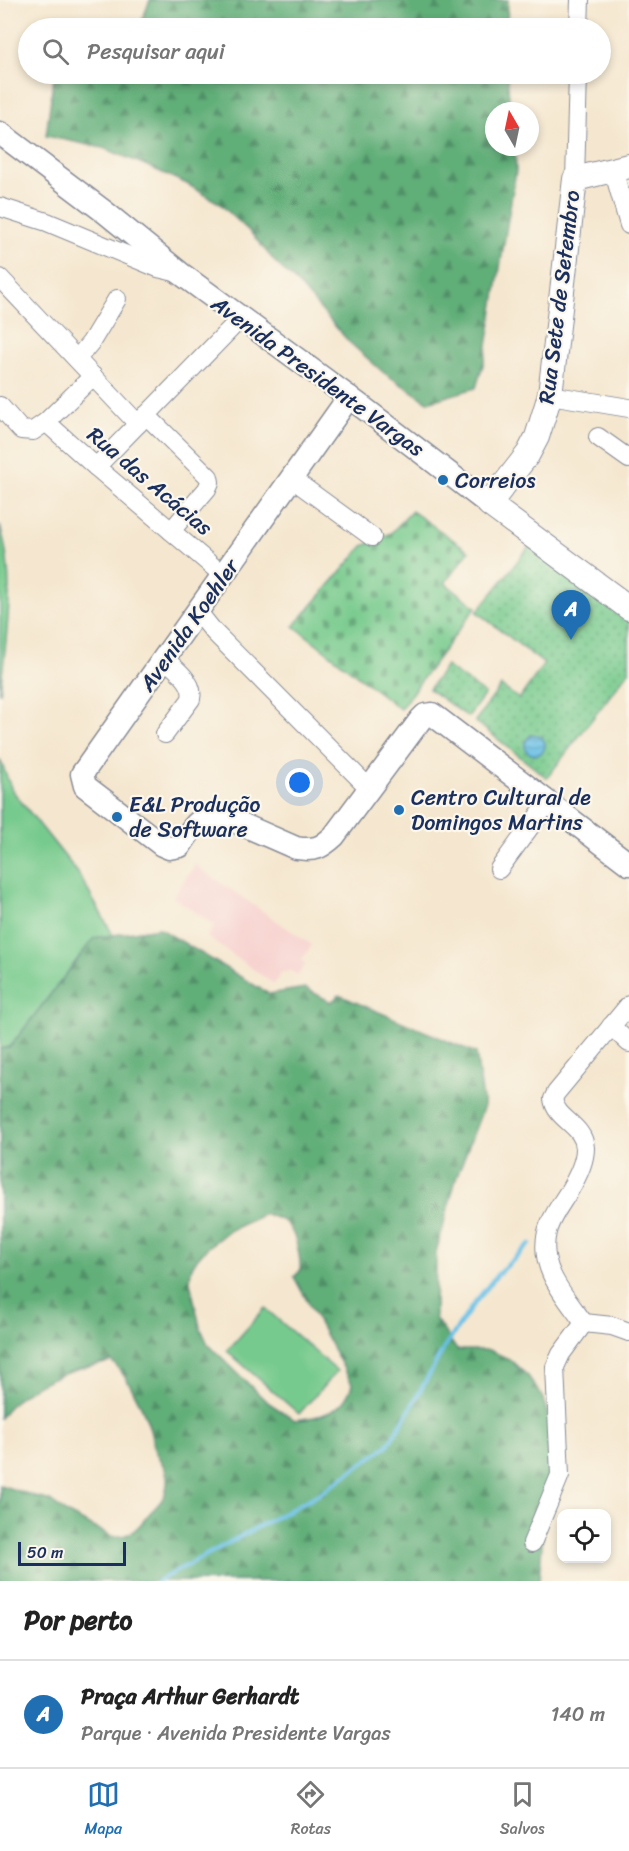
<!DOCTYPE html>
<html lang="pt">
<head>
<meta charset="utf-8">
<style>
	:root { --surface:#fff; --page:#f2f2f2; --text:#222; --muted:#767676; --line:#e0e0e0; --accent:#1f6fb2 }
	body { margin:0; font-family:Sriracha,sans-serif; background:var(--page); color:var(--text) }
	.controls { position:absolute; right:18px; bottom:18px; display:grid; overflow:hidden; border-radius:12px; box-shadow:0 3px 9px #0003 }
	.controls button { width:54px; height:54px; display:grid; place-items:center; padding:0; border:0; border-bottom:2px solid var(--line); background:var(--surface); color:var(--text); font:30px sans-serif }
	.compass { position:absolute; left:485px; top:102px; width:54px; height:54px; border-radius:50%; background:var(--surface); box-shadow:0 3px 9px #0003; rotate:351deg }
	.scale { position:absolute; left:18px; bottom:15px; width:108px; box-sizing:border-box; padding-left:6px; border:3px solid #1b2f5e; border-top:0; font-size:16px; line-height:21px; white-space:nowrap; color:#1b2f5e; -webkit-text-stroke:4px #fbf7ec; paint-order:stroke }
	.you { position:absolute; left:300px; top:783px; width:21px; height:21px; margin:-15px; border:4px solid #fff; border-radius:50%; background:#1a73e8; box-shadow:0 0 0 9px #1a73e833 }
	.badge { display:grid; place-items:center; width:39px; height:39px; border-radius:50%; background:var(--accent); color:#fff; font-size:20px; font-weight:700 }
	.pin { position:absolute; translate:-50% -50px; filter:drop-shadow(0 2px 3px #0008) }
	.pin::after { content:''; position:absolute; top:32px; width:21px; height:18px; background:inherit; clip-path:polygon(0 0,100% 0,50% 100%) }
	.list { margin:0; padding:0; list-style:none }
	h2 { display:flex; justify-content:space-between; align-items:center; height:78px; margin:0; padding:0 24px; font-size:26px }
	h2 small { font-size:20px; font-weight:400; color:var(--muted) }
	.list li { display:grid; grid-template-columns:39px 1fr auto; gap:18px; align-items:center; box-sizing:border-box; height:108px; padding:0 24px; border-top:2px solid var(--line) }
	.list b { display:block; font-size:22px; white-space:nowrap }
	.list p { margin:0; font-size:20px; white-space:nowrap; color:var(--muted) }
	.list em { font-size:20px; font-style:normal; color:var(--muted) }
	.icon { flex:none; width:33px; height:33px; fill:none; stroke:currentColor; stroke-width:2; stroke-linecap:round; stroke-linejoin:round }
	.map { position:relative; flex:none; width:629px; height:1581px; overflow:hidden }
	.search { position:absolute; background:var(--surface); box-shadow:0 3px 9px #0003; left:18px; right:18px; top:18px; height:66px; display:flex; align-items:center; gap:15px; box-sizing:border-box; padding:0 21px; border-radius:33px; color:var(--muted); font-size:22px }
	.sheet { height:186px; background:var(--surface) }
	nav { display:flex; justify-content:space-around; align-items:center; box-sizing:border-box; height:84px; border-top:2px solid var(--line); background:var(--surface); font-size:16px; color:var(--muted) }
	nav a { display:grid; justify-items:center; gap:3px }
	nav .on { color:var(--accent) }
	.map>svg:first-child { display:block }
</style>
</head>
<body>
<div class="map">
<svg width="629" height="1581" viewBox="0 0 629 1581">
	<defs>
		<pattern id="forest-firs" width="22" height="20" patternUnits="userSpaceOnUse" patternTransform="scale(1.5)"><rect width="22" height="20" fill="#61ae78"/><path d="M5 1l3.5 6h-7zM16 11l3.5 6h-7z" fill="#4f8e66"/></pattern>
		<pattern id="cemetery-stones" width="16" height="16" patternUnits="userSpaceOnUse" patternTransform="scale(1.5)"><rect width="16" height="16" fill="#77ca8d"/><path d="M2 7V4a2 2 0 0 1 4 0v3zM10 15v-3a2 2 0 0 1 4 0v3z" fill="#61a476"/></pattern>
		<pattern id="park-dots" width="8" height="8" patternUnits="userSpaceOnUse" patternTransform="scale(1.5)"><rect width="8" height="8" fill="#77ca8d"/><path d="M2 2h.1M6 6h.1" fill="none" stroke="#61a476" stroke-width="1.8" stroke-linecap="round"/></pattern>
		<pattern id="water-rules" width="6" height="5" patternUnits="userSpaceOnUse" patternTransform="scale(1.5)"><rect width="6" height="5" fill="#6ac1e7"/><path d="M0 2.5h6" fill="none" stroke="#569dbe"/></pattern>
	</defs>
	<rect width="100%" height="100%" fill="#fbf7ec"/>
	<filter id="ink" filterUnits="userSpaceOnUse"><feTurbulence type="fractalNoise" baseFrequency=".0167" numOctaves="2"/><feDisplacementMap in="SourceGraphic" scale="12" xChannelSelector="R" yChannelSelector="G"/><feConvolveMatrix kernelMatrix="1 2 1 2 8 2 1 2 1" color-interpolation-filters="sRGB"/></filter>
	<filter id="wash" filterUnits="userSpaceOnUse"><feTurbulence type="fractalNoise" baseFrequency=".008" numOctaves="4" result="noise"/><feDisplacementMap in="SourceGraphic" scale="24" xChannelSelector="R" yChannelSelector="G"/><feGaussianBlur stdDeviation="1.35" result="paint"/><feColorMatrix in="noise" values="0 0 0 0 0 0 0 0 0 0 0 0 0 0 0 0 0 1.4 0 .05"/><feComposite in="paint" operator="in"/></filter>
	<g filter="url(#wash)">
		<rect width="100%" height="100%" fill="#f5e7cf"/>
		<!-- built -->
		<polygon fill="#f7d0ce" points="195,865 312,945 301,960 306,964 298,975 289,970 286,973 283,971 274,984 207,937 215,925 173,897"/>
		<!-- green -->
		<g fill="#77ca8d" stroke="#497c76" stroke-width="1.5">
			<path d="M0 525C17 582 6 635 0 694Z"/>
			<polygon points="0,759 12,790 78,873 113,935 94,938 10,1047 0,1049"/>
			<polygon points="265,1308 337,1371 299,1414 227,1351"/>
		</g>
		<!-- forest -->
		<g fill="url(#forest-firs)" stroke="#3e6e6b" stroke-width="1.5" fill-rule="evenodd">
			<polygon points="150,0 508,0 507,28 139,28"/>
			<polygon points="54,74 507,74 510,111 494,111 494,147 515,147 516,171 485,358 476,388 428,402 384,373 349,342 301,287 276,263 250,232 219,203 187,184 143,164 103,148 46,136"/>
			<path d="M159 928 269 994 305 988 331 1002 339 995 476 1053 484 1106 456 1179 436 1252 435 1318 457 1350H489L509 1359 528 1376 542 1396 558 1447 543 1533 539 1581H0V1485L50 1501 68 1514 111 1536C127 1538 135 1532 145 1519 152 1509 164 1502 166 1490 171 1468 159 1462 153 1447 152 1442 152 1437 151 1433 145 1412 128 1375 111 1361 97 1366 84 1367 70 1372 43 1380 15 1395 0 1418V1049L10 1047 94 938ZM264 1214C272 1216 281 1218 287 1224 296 1233 301 1259 300 1271L294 1277 352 1384C344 1413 321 1417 295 1420L266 1401 208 1344 200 1327 190 1282 191 1269 197 1259 205 1250 227 1232Z"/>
		</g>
		<!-- cemetery -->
		<polygon fill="url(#cemetery-stones)" stroke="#497c76" stroke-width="1.5" points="412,511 469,551 445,583 476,607 400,709 294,626 363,546 391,533"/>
		<!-- park -->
		<g fill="url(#park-dots)" stroke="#497c76" stroke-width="1.5">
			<polygon points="532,543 629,617 629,671 547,778 475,721 501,686 519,699 544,664 477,612"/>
			<polygon points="446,666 485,694 468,717 429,689"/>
		</g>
		<!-- water -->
		<circle fill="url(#water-rules)" stroke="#4278a2" stroke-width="1.5" cx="535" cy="745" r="10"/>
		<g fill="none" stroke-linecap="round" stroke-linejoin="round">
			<!-- stream -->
			<polyline stroke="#6ac1e7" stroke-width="4.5" points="158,1581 319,1494 387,1446 406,1416 444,1348 473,1305 497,1275 530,1244"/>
		</g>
	</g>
	<g filter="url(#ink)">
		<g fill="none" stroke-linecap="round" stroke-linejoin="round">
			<!-- minor casing -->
			<g stroke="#888b96" stroke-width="20">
				<g id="minor">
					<polyline points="579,28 580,0"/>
					<polyline points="613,169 629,225"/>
					<polyline points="575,179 578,74"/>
					<polyline points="0,207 47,222 158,268 175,272"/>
					<polyline points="0,278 138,424"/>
					<polyline points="77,359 91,342 117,299"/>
					<polyline points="550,395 629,408"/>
					<polyline points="0,406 21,430 33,431 46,422 93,376"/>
					<polyline points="146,415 209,477 210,482 207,489 171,531"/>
					<polyline points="46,422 96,467 224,576"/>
					<polyline points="598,437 629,459"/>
					<polyline points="96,467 241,318"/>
					<polyline points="291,478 372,537"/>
					<polyline points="198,612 214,632 370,789"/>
					<path d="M165 659C176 670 195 682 191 699L165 734"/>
					<polyline points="499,869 549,801"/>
					<polyline points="611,1026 629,1043"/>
					<path d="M584 1323C564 1295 538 1268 547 1232 550 1218 562 1203 569 1191 577 1178 585 1163 585 1148 584 1125 556 1120 553 1099L556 1093 629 1005"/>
					<polyline points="584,1323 612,1326 629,1332"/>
					<polyline points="532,1543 560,1475 555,1367 561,1354 584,1323"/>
				</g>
			</g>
			<!-- tertiary casing -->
			<g stroke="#888b96" stroke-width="25">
				<g id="tertiary">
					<polyline points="0,133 106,213 180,273 365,409 489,504"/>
					<path d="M349 397 82 774 85 786 162 845 169 848 180 846C192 828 201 811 225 817L296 848C315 851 321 848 334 836L421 719 425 715 432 714 629 864"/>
				</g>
			</g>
			<!-- secondary casing -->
			<g stroke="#888b96" stroke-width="26">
				<polyline id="secondary" points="629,166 575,179 550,395 537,437 528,454 489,504 629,608"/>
			</g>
			<!-- minor -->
			<use href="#minor" stroke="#fff" stroke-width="18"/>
			<!-- tertiary -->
			<use href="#tertiary" stroke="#fff" stroke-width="22"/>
			<!-- secondary -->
			<use href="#secondary" stroke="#fff" stroke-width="24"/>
		</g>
	</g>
	<!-- markers -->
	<g fill="#1f6fb2" stroke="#fbf7ec" stroke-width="2">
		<circle cx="443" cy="480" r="6"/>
		<circle cx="399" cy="810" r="6"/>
		<circle cx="117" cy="817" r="6"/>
	</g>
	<g text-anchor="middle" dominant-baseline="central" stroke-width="4.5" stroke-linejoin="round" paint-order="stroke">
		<!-- street labels -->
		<g font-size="22" fill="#1b2f5e" stroke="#fbf7ec">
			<text transform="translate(559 297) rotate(-83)">Rua Sete de Setembro</text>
			<text transform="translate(318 376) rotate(36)">Avenida Presidente Vargas</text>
			<text transform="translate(150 481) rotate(40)">Rua das Acácias</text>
			<text transform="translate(189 625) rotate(-55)">Avenida Koehler</text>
		</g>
		<!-- poi labels -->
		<g font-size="22" fill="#1b2f5e" stroke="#fbf7ec" text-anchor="start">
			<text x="455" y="480">Correios</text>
			<text x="411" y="797">Centro Cultural de<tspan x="411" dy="25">Domingos Martins</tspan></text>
			<text x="129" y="804">E&amp;L Produção<tspan x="129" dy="25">de Software</tspan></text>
		</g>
	</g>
</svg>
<div class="controls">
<button><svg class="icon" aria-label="locate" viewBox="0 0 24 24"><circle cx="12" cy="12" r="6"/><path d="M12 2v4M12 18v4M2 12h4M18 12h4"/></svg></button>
</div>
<svg class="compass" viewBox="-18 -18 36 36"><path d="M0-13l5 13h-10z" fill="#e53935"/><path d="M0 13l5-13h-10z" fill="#767676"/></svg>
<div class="scale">50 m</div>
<div class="you"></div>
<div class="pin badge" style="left:571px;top:640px">A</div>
<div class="search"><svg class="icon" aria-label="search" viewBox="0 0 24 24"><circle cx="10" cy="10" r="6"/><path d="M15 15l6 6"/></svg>Pesquisar aqui</div>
</div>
<section class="sheet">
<h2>Por perto<small></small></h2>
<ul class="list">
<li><span class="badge">A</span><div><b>Praça Arthur Gerhardt</b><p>Parque · Avenida Presidente Vargas</p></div><em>140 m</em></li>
</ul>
</section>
<nav>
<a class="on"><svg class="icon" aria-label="map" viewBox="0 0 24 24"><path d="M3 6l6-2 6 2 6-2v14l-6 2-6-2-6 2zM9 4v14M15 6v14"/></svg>Mapa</a>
<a><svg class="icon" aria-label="directions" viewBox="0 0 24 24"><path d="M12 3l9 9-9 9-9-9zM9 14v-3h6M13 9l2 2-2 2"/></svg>Rotas</a>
<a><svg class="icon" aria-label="saved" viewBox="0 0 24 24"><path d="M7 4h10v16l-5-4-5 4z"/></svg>Salvos</a>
</nav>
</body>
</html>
